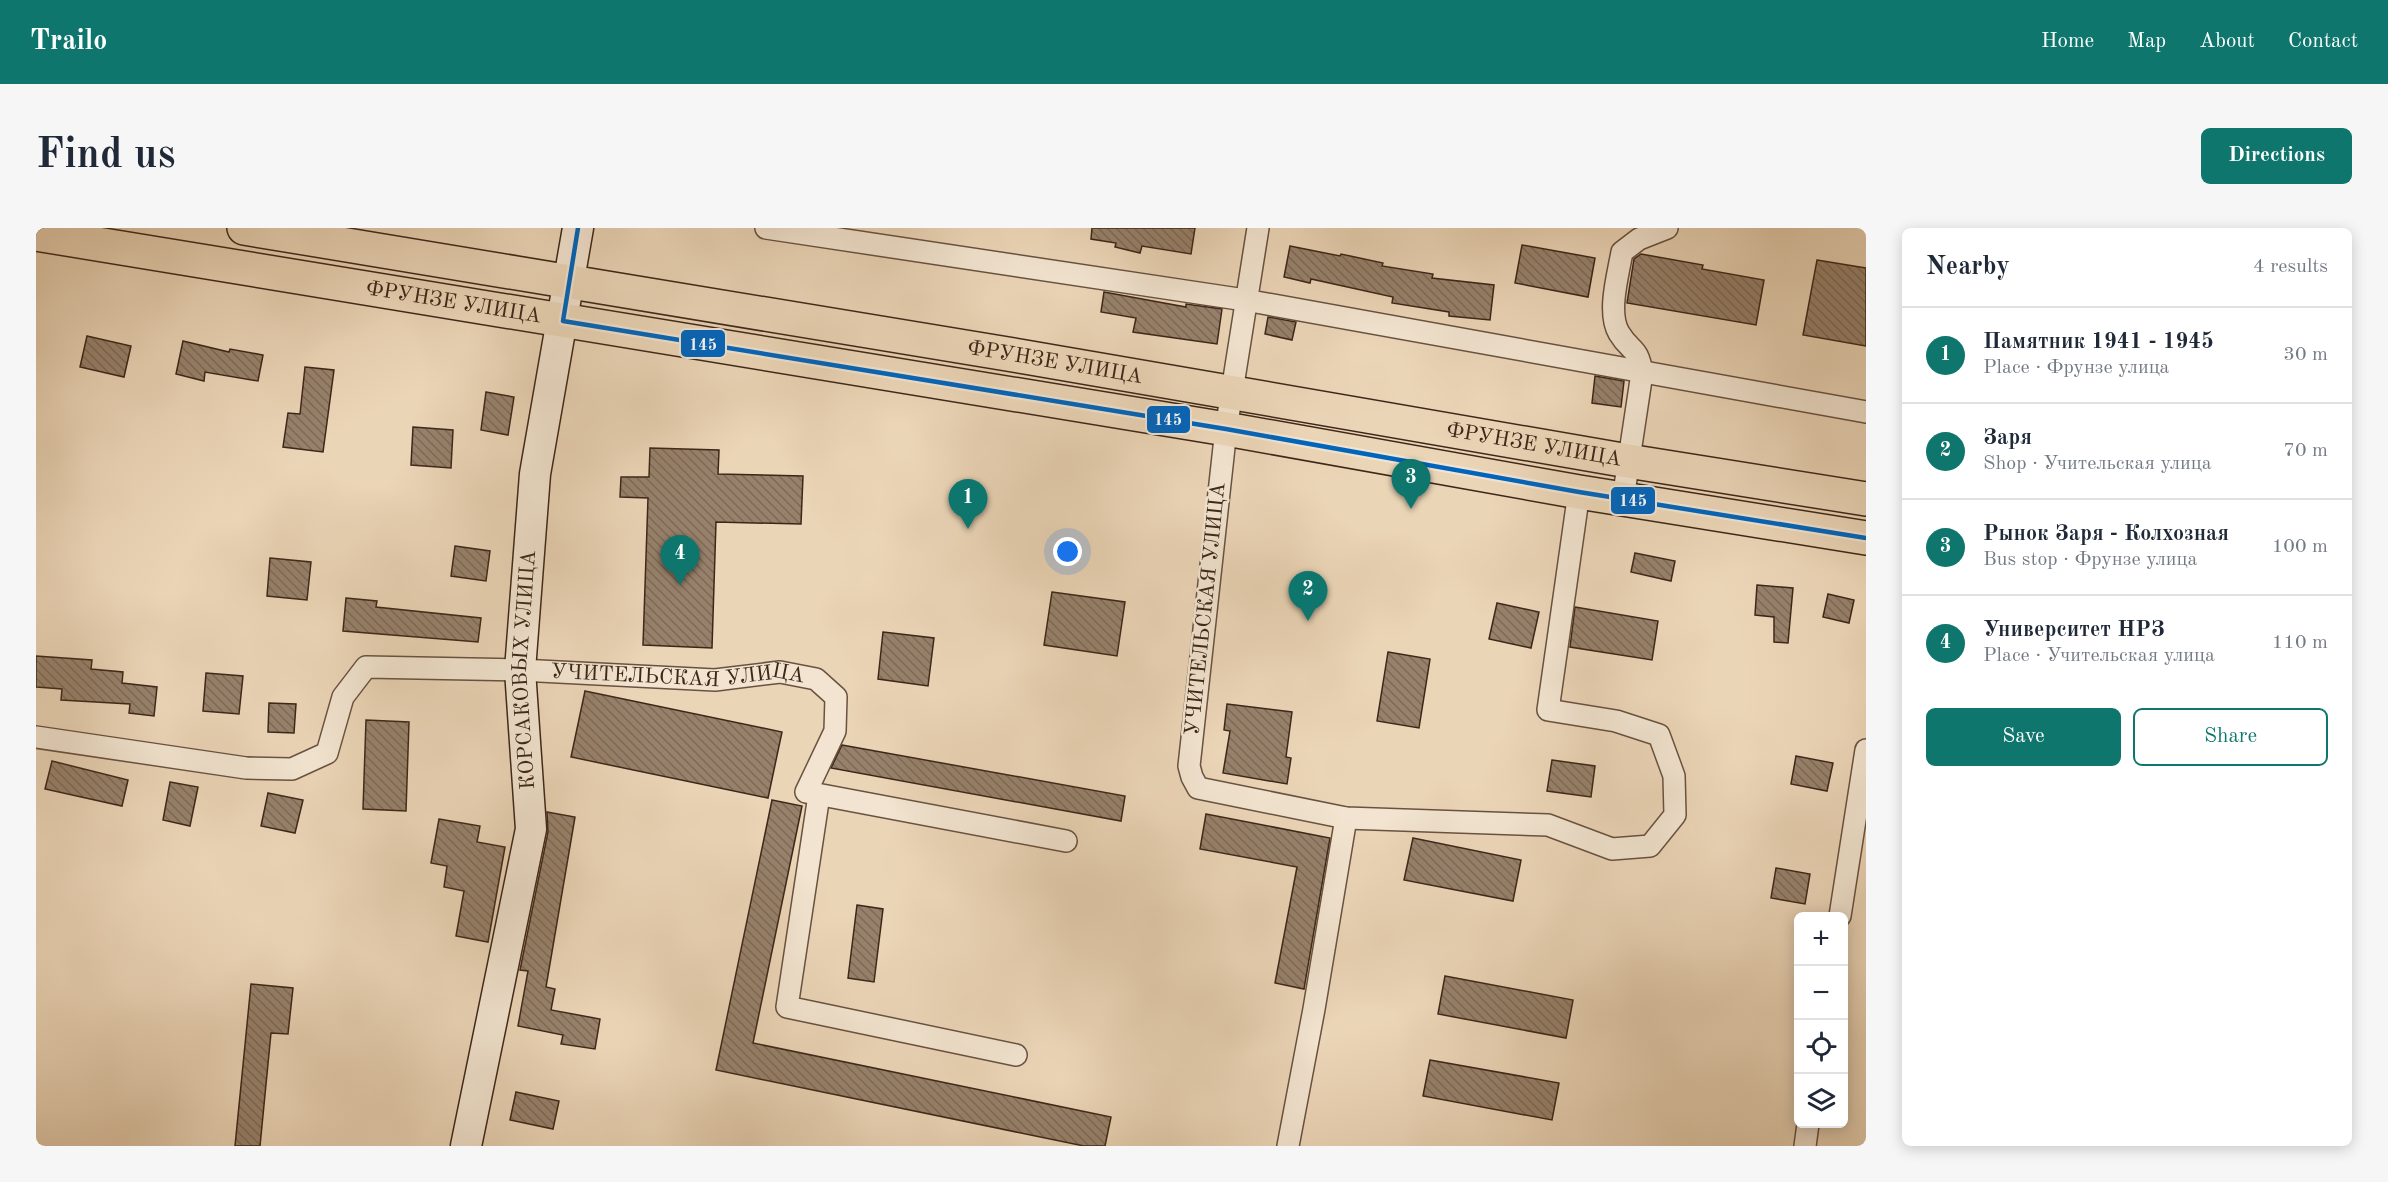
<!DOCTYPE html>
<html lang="en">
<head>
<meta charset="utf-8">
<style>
	:root { --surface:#fff; --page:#f6f6f7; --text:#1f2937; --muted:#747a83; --line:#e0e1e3; --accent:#0f766e }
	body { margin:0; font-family:"Old Standard TT",serif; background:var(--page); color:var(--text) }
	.controls { position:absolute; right:18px; bottom:18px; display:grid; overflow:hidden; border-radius:9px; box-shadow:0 3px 15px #0003 }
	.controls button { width:54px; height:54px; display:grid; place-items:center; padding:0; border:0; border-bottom:2px solid var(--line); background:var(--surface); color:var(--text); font:30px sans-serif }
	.you { position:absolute; left:1032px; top:324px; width:21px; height:21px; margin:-15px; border:4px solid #fff; border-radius:50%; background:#1a73e8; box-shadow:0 0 0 9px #1a73e833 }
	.badge { display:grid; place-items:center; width:39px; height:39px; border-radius:50%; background:var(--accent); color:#fff; font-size:20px; font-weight:700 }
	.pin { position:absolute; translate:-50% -50px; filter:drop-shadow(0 2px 3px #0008) }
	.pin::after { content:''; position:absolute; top:32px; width:21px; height:18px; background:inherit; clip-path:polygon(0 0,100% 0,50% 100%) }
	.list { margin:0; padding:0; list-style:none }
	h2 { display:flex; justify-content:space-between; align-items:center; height:78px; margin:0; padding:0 24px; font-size:26px }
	h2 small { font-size:20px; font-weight:400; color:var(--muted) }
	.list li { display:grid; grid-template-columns:39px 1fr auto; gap:18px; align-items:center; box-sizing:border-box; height:96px; padding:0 24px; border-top:2px solid var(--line) }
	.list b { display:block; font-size:22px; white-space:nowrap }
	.list p { margin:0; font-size:20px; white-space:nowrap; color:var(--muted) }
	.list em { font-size:20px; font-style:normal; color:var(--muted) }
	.actions { display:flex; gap:12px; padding:18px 24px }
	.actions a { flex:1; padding:14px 0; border:2px solid var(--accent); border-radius:9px; text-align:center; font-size:21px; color:var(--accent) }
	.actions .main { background:var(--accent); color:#fff }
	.icon { flex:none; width:33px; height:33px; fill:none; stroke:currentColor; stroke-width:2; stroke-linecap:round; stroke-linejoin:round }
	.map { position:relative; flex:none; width:1830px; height:918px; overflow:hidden; border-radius:9px }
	header { display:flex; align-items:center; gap:36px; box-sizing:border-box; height:84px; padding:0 30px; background:var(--accent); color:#fff }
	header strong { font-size:28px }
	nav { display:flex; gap:33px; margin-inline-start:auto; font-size:21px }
	.intro { display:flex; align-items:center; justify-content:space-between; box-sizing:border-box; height:144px; padding:0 36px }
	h1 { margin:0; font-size:42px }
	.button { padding:15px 27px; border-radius:9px; background:var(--accent); color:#fff; font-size:21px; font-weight:700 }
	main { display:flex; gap:36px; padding:0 36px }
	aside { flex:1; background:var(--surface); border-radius:9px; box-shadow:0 3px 15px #0003 }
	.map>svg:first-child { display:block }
</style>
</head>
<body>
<header>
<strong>Trailo</strong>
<nav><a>Home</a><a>Map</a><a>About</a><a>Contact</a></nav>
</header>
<div class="intro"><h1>Find us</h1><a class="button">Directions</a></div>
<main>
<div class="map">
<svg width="1830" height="918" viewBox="0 0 1830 918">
	<defs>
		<pattern id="building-back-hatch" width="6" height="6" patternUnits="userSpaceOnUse" patternTransform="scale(1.5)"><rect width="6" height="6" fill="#97816b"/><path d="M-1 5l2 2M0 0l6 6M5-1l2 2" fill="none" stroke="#7c6a57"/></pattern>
	</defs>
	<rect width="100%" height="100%" fill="#ebd5b7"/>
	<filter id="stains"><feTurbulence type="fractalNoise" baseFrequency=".00333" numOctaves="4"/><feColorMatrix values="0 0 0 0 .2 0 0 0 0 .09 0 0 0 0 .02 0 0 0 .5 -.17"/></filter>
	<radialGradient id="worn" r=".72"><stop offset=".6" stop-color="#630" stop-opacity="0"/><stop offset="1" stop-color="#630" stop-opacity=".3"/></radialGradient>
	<!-- building -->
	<g fill="url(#building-back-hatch)" stroke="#3d2719" stroke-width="1.5">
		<polygon points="1056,0 1159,0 1155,26 1106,18 1104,25 1079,19 1080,15 1055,11"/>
		<polygon points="1486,17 1559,30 1552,69 1479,55"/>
		<polygon points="1254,18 1304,28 1305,26 1347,35 1346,38 1397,46 1396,50 1458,57 1454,92 1413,88 1413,84 1356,75 1357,69 1275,51 1274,55 1248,49"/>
		<polygon points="1605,26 1667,37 1666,41 1728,52 1720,97 1591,75 1598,31"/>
		<polygon points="1781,32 1830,40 1830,118 1767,107"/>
		<polygon points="1068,64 1150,79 1150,76 1186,81 1181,116 1097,104 1100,90 1065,84"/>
		<polygon points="1232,89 1260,94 1256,112 1229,106"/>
		<polygon points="51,108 95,118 88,149 44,139"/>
		<polygon points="147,113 193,124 194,121 227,127 222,153 169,144 168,153 140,146"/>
		<polygon points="269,139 298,142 287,224 247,219 252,185 264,186"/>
		<polygon points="1559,148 1588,153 1585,179 1556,175"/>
		<polygon points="450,164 478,169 472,207 445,202"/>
		<polygon points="377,199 417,202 415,240 375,237"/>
		<polygon points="614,220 683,222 682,246 767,248 765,296 680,294 676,420 607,417 612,270 584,269 585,249 613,249"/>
		<polygon points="419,318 454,323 450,353 415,348"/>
		<polygon points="1599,325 1639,333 1635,353 1595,344"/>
		<polygon points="234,330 275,334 271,372 231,368"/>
		<polygon points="1721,357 1757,360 1752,415 1738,414 1738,389 1719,387"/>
		<polygon points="1016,364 1089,374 1081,428 1008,417"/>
		<polygon points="1792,366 1818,372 1813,395 1787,389"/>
		<polygon points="310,370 341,373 340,379 445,390 442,414 307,403"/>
		<polygon points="1461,375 1503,384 1495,420 1453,411"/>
		<polygon points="1539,379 1622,393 1616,432 1534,419"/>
		<polygon points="847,404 898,410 892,458 842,451"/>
		<polygon points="1352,424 1394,431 1383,500 1341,493"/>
		<polygon points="0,428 56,432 55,441 87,444 86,455 121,459 118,488 93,485 94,476 25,472 26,461 0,459"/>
		<polygon points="170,445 207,448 203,486 167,483"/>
		<polygon points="549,463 746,504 732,570 535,529"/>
		<polygon points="233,475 260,476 258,505 232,504"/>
		<polygon points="1191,476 1256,484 1250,529 1255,530 1251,556 1187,545 1194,503 1188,502"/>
		<polygon points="330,492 373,494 370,583 327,581"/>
		<polygon points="806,517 1089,568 1085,593 795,540"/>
		<polygon points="1760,528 1797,535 1791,563 1755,556"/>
		<polygon points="1516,532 1559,538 1555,569 1511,563"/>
		<polygon points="16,533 92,552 86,578 9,561"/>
		<polygon points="134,554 162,559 154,598 127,592"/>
		<polygon points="232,565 267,572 259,605 225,598"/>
		<polygon points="736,572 766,578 717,815 1075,889 1069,918 1048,918 680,842"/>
		<polygon points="511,584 539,589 510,759 519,761 515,782 564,791 559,821 525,816 527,807 482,798 492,743 484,742 512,604"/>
		<polygon points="1170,586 1294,610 1268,761 1239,755 1261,639 1164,621"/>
		<polygon points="403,591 444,598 441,614 469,619 452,714 420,708 428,663 408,659 411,638 395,635"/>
		<polygon points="1377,610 1485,632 1477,673 1368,652"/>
		<polygon points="1740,640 1774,646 1769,676 1735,670"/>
		<polygon points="821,677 847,681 838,754 812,750"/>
		<polygon points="1409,748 1537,772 1530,810 1402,786"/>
		<polygon points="215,756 257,760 252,806 235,805 224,918 199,918"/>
		<polygon points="1394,832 1523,855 1516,892 1387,868"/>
		<polygon points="480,864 523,873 517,901 474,892"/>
	</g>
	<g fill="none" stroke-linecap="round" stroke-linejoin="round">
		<!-- street casing -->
		<g stroke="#685240" stroke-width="24">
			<g id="street">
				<polyline points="730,0 1209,72 1830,184"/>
				<polyline points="1222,0 1190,201 1153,538 1156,549 1162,560 1310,590 1512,597 1576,621 1614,618 1639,587 1638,548 1623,507 1580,493 1512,482 1543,264"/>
				<path d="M1587 271 1606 145C1602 118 1595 125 1583 105 1571 85 1582 47 1586 24L1603 11 1631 0"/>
				<path id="s1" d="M0 509 210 540 256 541 291 525 307 469 330 439 484 442 679 452 744 444 780 451 800 469 799 503 770 564 1030 613"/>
				<polyline points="783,567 751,779 980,827"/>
				<polyline points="1804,688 1830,522"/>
				<polyline points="1252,918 1278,781 1310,590"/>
				<polyline points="1769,918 1772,896"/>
			</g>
		</g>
		<!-- secondary casing -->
		<g stroke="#3d2719" stroke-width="33">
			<g id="secondary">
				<path id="s2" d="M430 918 495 601 484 442 499 246 542 0"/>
			</g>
		</g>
		<!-- primary casing -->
		<g stroke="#3d2719" stroke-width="36">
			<g id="primary">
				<path id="s3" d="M208 0 989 129 1592 233 1830 271"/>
				<path id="s4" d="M0 6 1190 201 1543 264 1830 310"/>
			</g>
		</g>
		<!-- street -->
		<use href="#street" stroke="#f2e4d0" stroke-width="21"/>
		<!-- secondary -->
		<use href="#secondary" stroke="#f2e4d0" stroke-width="30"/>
		<!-- primary -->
		<use href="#primary" stroke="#ebd5b7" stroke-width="33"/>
		<!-- bus-1 casing -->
		<g stroke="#f2e4d0" stroke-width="9">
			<polyline id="bus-1" points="542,0 527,93 1190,201 1543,264 1830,310"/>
		</g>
		<!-- bus-1 -->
		<use href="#bus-1" stroke="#0065bd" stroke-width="4.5"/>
	</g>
	<g text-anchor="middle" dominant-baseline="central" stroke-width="5" stroke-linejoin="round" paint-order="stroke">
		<!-- street labels -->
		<g font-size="21" fill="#3d2719" stroke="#f2e4d0">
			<text stroke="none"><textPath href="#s4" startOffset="423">ФРУНЗЕ УЛИЦА</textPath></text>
			<text stroke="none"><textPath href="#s3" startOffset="822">ФРУНЗЕ УЛИЦА</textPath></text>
			<text stroke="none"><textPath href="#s3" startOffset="1308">ФРУНЗЕ УЛИЦА</textPath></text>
			<text transform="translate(1170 381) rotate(-84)">УЧИТЕЛЬСКАЯ УЛИЦА</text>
			<text stroke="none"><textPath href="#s2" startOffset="483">КОРСАКОВЫХ УЛИЦА</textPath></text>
			<text stroke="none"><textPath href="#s1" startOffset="705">УЧИТЕЛЬСКАЯ УЛИЦА</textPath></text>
		</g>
	</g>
	<g stroke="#f2e4d0" stroke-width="2">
		<rect x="644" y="101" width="46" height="29" rx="6" fill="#0065bd"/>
		<rect x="1110" y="177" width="45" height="29" rx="6" fill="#0065bd"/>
		<rect x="1574" y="258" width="46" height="29" rx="6" fill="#0065bd"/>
	</g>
	<g font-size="16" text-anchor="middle" font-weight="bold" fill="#fff">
		<text x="667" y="122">145</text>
		<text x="1132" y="197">145</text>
		<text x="1597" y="278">145</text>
	</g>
	<rect width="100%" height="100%" filter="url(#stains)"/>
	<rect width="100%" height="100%" fill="url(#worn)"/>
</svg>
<div class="controls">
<button>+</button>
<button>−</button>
<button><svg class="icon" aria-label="locate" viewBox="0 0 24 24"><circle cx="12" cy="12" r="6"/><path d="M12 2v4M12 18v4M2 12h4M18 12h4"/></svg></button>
<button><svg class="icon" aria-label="layers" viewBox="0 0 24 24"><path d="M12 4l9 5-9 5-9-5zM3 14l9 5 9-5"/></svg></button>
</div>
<div class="you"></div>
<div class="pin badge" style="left:932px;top:301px">1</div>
<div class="pin badge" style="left:1272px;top:393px">2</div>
<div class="pin badge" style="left:1375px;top:281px">3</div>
<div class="pin badge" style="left:644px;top:357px">4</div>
</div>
<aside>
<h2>Nearby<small>4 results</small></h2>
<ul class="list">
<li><span class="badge">1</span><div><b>Памятник 1941 - 1945</b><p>Place · Фрунзе улица</p></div><em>30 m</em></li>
<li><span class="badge">2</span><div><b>Заря</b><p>Shop · Учительская улица</p></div><em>70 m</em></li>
<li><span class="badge">3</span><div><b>Рынок Заря - Колхозная</b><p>Bus stop · Фрунзе улица</p></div><em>100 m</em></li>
<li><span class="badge">4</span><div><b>Университет НРЗ</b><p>Place · Учительская улица</p></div><em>110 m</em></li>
</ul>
<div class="actions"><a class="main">Save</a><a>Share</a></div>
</aside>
</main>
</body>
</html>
